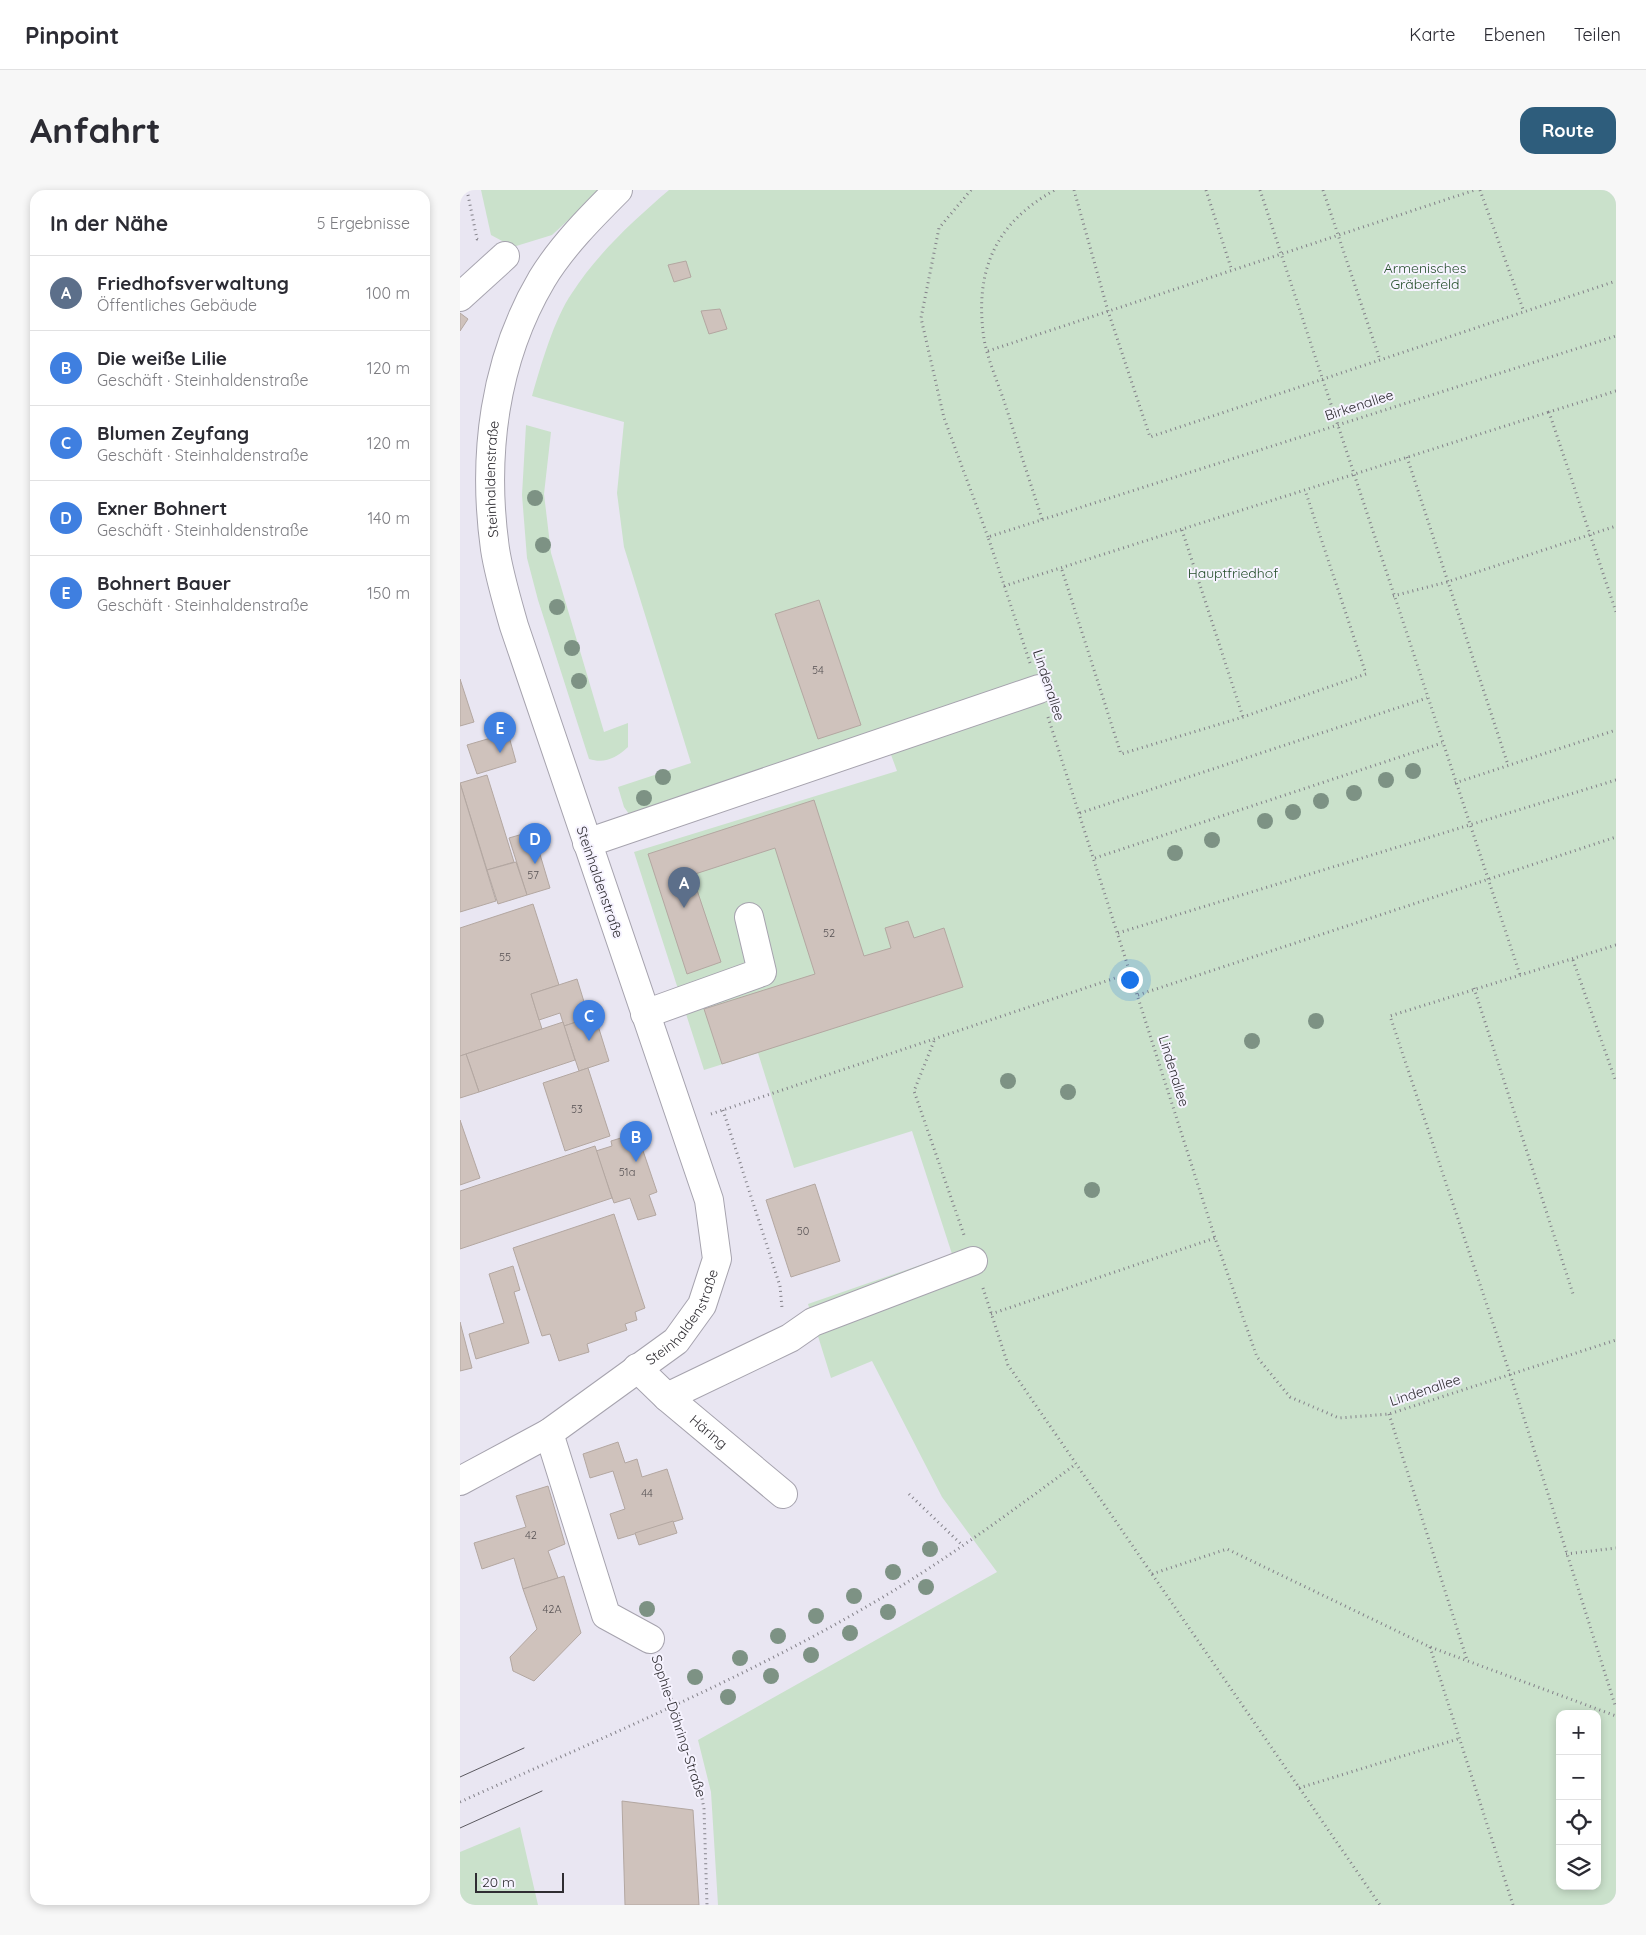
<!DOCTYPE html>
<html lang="de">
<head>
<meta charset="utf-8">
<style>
	:root { --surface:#fff; --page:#f7f7f7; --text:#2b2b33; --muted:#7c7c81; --line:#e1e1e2; --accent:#2e5d7c }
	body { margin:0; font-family:Quicksand,sans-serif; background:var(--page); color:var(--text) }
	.controls { position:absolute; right:15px; bottom:15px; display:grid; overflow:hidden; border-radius:10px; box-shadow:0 2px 8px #0003 }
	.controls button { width:45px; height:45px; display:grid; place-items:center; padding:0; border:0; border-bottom:1px solid var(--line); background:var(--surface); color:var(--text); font:25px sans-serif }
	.scale { position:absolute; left:15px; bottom:12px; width:89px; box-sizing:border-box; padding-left:5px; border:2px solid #2f2d32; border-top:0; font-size:14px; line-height:18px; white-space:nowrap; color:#2f2d32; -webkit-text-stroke:4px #f6f3ff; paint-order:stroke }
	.you { position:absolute; left:669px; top:789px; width:18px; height:18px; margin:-12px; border:4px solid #fff; border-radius:50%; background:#1a73e8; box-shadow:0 0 0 8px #1a73e833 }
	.badge { display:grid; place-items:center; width:32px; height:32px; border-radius:50%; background:var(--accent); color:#fff; font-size:16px; font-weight:700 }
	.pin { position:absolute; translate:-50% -41px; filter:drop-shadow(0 1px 2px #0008) }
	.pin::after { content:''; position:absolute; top:26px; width:18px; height:15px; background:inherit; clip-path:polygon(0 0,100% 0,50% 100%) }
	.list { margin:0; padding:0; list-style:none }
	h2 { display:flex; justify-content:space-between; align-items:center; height:65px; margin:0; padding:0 20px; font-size:21px }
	h2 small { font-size:16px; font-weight:400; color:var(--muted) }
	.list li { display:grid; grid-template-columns:32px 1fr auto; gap:15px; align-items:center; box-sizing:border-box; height:75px; padding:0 20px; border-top:1px solid var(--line) }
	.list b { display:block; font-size:19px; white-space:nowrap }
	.list p { margin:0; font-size:16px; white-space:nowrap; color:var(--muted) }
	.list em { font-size:16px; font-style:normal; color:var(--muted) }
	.icon { flex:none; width:28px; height:28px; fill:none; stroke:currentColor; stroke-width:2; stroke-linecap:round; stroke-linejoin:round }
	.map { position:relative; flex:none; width:1156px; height:1715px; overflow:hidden; border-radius:15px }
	header { display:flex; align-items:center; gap:30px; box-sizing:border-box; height:70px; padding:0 25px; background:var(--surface); border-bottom:1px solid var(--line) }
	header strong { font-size:24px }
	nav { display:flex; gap:28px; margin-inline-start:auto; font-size:18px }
	.intro { display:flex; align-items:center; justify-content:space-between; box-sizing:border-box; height:120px; padding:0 30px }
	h1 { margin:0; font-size:35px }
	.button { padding:12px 22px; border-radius:15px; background:var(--accent); color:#fff; font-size:18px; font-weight:700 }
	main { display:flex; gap:30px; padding:0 30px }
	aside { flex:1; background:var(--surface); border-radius:15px; box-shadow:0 2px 8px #0003 }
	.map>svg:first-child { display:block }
</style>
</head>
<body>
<header>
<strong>Pinpoint</strong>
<nav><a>Karte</a><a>Ebenen</a><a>Teilen</a></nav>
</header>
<div class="intro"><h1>Anfahrt</h1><a class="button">Route</a></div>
<main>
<aside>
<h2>In der Nähe<small>5 Ergebnisse</small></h2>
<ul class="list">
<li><span class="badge" style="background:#5c6f8a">A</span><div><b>Friedhofsverwaltung</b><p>Öffentliches Gebäude</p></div><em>100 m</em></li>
<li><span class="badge" style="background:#3f7fe0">B</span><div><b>Die weiße Lilie</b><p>Geschäft · Steinhaldenstraße</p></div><em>120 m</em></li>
<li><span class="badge" style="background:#3f7fe0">C</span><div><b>Blumen Zeyfang</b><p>Geschäft · Steinhaldenstraße</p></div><em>120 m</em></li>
<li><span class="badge" style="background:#3f7fe0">D</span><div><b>Exner Bohnert</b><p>Geschäft · Steinhaldenstraße</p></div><em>140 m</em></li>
<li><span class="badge" style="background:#3f7fe0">E</span><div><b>Bohnert Bauer</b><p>Geschäft · Steinhaldenstraße</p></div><em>150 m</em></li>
</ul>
</aside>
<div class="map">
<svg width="1156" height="1715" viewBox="0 0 1156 1715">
	<rect width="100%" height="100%" fill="#e9e6f2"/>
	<!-- green -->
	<g fill="#cae1cb" fill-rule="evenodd">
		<polygon points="21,0 141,0 92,45 53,57 31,45"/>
		<path d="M209 0H1156V1715H258L251 1602 238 1550 537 1382 482 1307 412 1171 371 1188 348 1114 492 1064 452 941 334 978 298 863 244 880 174 662 437 581 426 551 190 620 169 624 164 617 158 597 231 573 164 357 157 303 164 232 72 206C81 175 94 129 112 103 137 64 174 30 209 0ZM1100 1524H1137V1696H1100Z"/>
		<path d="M66 235 91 242 84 304 91 363 144 542 168 533V557C156 568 145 574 129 569L78 410 67 368 62 305Z"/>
		<polygon points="60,1637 78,1715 0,1715 0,1662"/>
	</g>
	<!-- building -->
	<g fill="#cfc2bc" stroke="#b3a7a1">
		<polygon points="226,71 231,87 214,92 208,75"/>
		<polygon points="260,119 267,139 249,144 241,121"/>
		<polygon points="0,123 8,129 0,141"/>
		<polygon points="359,410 401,535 358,549 315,424"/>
		<polygon points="0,489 14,532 0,536"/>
		<polygon points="48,543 56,572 17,584 7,555"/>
		<polygon points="27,585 54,672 27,680 0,593"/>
		<polygon points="0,593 36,711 0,722"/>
		<polygon points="354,610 404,766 431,758 425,738 448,731 454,748 484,738 503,797 262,874 244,819 355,784 315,658 232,685 261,772 227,784 188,664"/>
		<polygon points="73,641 90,698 67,705 49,648"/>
		<polygon points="56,672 67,705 38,714 27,680"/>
		<polygon points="73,714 99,795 71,804 82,839 0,866 0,738"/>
		<polygon points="117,789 129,828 104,836 100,823 79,830 71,804"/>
		<polygon points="135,826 149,871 119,881 104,836"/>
		<polygon points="103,832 115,870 19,902 6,864"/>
		<polygon points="6,864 19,902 0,908 0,866"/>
		<polygon points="128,878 150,946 105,961 83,893"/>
		<polygon points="0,930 20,988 0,995"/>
		<polygon points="177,943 197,1002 189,1005 196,1025 178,1030 170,1008 154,1013 136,961 152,956 151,951"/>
		<polygon points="135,956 152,1008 0,1059 0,1001"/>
		<polygon points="355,994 380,1071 331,1087 306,1010"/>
		<polygon points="154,1024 185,1118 175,1122 177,1130 165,1134 167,1140 127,1154 129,1162 99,1171 90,1144 82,1146 53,1058"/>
		<polygon points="53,1076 60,1100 54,1102 69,1153 16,1169 9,1144 44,1133 29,1084"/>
		<polygon points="0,1132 12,1178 0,1181"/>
		<polygon points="158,1252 165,1273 177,1269 182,1287 207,1279 223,1329 158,1349 150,1324 165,1319 153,1281 130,1288 123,1264"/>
		<polygon points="88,1296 105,1354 88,1361 98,1388 63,1399 54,1368 22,1379 14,1353 66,1337 56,1306"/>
		<polygon points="213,1331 217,1343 179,1355 175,1343"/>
		<polygon points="104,1386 121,1443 74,1491 53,1481 50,1467 77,1439 63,1399"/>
		<polygon points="162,1611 233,1620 239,1715 165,1715"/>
	</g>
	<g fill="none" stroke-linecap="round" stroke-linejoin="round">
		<!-- minor casing -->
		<g stroke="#a6a3ae" stroke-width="30">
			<g id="minor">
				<polyline points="0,107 45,66"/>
				<polyline points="127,653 579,499"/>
				<polyline points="185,824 302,782 289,727"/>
				<path id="s1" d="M177 1178 207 1207 323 1304"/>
				<polyline points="207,1207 330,1148 353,1132 513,1071"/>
				<polyline points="89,1243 146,1425 190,1449"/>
				<path id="s2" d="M0 1291 89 1243 216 1151 242 1115 257 1069 249 1010 54 436C47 411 39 385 35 359 22 266 34 170 82 89 102 56 131 27 158 0"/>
			</g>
		</g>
		<!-- path -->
		<g stroke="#838189" stroke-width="3" stroke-dasharray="1 4" stroke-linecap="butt">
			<polyline points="7,0 17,49 21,51"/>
			<polyline points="511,0 479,38 461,128 484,228 528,347"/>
			<polyline points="614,0 648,121 690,247 1156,91"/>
			<polyline points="746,0 772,81"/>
			<polyline points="800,0 1060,785"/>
			<polyline points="863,0 920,170"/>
			<polyline points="1020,0 1064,122"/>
			<polyline points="528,161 1015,0"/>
			<polyline points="1156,201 1089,222 1156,422"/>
			<polyline points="947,267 1048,575"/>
			<path d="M582 329C570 292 558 255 546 217 539 195 528 171 524 149 514 81 535 33 595 0"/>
			<polyline points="722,340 783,527"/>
			<polyline points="602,380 661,564 783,527 906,484 845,300"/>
			<polyline points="544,396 1089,222"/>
			<polyline points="933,406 987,392 1156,336"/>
			<polyline points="570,473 528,347 1156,146"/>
			<polyline points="588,527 755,1048 797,1167 830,1207 879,1228 929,1224 1156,1150"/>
			<polyline points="995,593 1156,540"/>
			<polyline points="620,623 967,508"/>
			<polyline points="635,668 982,553"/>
			<polyline points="658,743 1156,590"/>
			<polyline points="1156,755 930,826 1050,1184 1156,1518"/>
			<polyline points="1113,770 1156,892"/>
			<polyline points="1014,798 1114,1107"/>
			<polyline points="678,805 1156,647"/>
			<polyline points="474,851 454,901 504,1045"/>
			<polyline points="263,920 320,1096 322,1118"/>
			<polyline points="251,924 670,783"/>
			<polyline points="523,1098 548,1175 920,1715"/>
			<polyline points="531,1124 755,1048"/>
			<polyline points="929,1224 1007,1470"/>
			<polyline points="449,1304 503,1356"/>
			<polyline points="1106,1364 1156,1358"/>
			<polyline points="692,1384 767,1359 970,1457 1156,1526"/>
			<polyline points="970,1457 1053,1715"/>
			<polyline points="200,1475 240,1597 244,1619 247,1715"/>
			<polyline points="839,1598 998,1549"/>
			<path d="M0 1612C146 1546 296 1484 433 1401 497 1362 556 1318 616 1274"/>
		</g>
		<!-- minor -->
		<use href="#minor" stroke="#fff" stroke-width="28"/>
		<!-- tram -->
		<g stroke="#5b5960" stroke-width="1">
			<polyline points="0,1587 64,1558"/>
			<polyline points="0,1638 82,1601"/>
		</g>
	</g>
	<!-- trees -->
	<g fill="#7d9284">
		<circle cx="75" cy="308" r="8"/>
		<circle cx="83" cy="355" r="8"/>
		<circle cx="97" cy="417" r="8"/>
		<circle cx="112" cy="458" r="8"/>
		<circle cx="119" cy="491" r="8"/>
		<circle cx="953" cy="581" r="8"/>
		<circle cx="203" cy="587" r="8"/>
		<circle cx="926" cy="590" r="8"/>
		<circle cx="894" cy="603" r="8"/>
		<circle cx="184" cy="608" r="8"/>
		<circle cx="861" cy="611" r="8"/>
		<circle cx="833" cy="622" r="8"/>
		<circle cx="805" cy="631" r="8"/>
		<circle cx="752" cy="650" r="8"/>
		<circle cx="715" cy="663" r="8"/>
		<circle cx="856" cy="831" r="8"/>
		<circle cx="792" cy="851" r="8"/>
		<circle cx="548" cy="891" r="8"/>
		<circle cx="608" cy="902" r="8"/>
		<circle cx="632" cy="1000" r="8"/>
		<circle cx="470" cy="1359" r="8"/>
		<circle cx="433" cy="1382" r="8"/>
		<circle cx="466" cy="1397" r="8"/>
		<circle cx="394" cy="1406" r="8"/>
		<circle cx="187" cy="1419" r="8"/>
		<circle cx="428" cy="1422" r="8"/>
		<circle cx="356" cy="1426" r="8"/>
		<circle cx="390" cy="1443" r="8"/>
		<circle cx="318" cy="1446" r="8"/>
		<circle cx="351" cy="1465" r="8"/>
		<circle cx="280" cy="1468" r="8"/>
		<circle cx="311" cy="1486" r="8"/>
		<circle cx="235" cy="1487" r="8"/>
		<circle cx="268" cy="1507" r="8"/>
	</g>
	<g text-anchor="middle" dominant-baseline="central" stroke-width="4" stroke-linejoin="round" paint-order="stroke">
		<!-- number labels -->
		<g font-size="11" fill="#575254">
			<text x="358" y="480">54</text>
			<text x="73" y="685">57</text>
			<text x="369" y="743">52</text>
			<text x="45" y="767">55</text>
			<text x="117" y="919">53</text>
			<text x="167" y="982">51a</text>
			<text x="343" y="1041">50</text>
			<text x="187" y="1303">44</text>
			<text x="71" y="1345">42</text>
			<text x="92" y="1419">42A</text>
		</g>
		<!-- park labels -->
		<g font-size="14" fill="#244d2a" stroke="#f6f3ff">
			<text x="965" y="78">Armenisches<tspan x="965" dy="16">Gräberfeld</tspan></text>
			<text x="773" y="383">Hauptfriedhof</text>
		</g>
		<!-- street labels -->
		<g font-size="14" fill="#2f2d32" stroke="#f6f3ff">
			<text transform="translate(899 215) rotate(-18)">Birkenallee</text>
			<text stroke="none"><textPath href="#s2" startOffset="1166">Steinhaldenstraße</textPath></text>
			<text transform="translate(589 495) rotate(72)">Lindenallee</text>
			<text transform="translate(140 692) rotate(71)">Steinhaldenstraße</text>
			<text transform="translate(714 881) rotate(73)">Lindenallee</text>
			<text stroke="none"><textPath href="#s2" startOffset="281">Steinhaldenstraße</textPath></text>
			<text transform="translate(965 1200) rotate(-18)">Lindenallee</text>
			<text stroke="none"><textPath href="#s1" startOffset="96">Häring</textPath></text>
			<text transform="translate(219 1536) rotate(72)">Sophie-Döhring-Straße</text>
		</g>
	</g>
</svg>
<div class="controls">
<button>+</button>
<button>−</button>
<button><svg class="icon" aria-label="locate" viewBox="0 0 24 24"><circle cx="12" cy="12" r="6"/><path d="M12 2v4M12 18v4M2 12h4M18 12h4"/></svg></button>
<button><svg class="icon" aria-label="layers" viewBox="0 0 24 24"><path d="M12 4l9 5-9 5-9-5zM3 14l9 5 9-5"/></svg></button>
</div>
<div class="scale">20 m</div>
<div class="you"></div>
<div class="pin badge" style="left:224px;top:718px;background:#5c6f8a">A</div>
<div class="pin badge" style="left:176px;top:972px;background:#3f7fe0">B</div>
<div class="pin badge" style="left:129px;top:851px;background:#3f7fe0">C</div>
<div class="pin badge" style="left:75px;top:674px;background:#3f7fe0">D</div>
<div class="pin badge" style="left:40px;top:563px;background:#3f7fe0">E</div>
</div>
</main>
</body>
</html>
